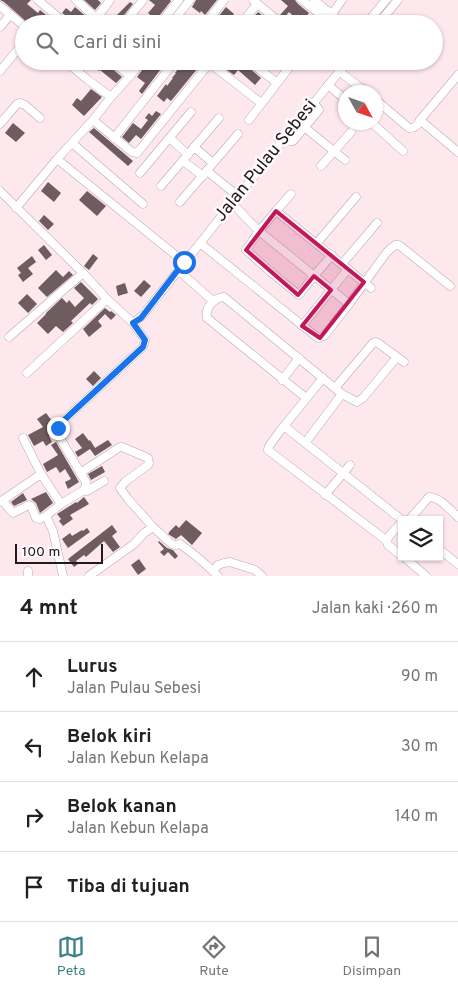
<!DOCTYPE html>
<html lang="id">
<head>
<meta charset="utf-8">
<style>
	:root { --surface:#fff; --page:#f6f6f6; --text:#202124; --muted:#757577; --line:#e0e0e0; --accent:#3a8285 }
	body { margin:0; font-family:Overpass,sans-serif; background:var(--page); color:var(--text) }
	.controls { position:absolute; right:15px; bottom:15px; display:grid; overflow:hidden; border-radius:0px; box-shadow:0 1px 4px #0004 }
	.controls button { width:45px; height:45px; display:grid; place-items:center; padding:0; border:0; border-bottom:1px solid var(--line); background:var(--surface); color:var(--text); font:25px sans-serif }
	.compass { position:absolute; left:338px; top:85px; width:45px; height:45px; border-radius:50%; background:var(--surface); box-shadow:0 1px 4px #0004; rotate:130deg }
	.scale { position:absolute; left:15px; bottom:12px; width:88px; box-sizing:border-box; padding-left:5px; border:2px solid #211a1c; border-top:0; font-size:14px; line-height:18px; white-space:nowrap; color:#211a1c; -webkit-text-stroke:4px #fffafb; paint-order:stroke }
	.stop { position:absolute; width:15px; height:15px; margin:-11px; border:4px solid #1a73e8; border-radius:50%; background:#fff }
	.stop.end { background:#1a73e8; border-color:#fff; box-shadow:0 1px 5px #0008 }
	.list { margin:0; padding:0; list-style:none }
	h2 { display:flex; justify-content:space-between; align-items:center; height:65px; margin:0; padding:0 20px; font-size:21px }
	h2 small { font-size:16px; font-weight:400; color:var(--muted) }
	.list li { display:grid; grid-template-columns:32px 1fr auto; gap:15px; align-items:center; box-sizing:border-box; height:70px; padding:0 20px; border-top:1px solid var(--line) }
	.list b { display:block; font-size:19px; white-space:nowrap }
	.list p { margin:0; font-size:16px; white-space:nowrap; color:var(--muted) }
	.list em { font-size:16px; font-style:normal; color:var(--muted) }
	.icon { flex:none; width:28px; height:28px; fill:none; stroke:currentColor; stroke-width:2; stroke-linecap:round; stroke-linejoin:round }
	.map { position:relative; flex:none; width:458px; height:576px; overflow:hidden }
	.search { position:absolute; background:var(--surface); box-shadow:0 1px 4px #0004; left:15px; right:15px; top:15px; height:55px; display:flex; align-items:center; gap:12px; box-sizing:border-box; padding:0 18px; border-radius:28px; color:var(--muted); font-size:19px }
	.sheet { height:345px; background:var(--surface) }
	nav { display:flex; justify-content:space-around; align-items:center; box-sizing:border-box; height:70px; border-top:1px solid var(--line); background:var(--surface); font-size:14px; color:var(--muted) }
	nav a { display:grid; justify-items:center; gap:2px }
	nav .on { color:var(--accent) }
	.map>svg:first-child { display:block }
</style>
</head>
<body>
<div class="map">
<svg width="458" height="576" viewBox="0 0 458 576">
	<rect width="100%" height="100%" fill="#fde8ed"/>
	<!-- building -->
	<g fill="#6e5c61">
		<polygon points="0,0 31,0 27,4 38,13 40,10 57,24 29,24 4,2"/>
		<polygon points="84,0 98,0 101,3 95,10"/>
		<polygon points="149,0 170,0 171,1 156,20 148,13 155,5"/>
		<polygon points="196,0 217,0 205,15 201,11 200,13 192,7"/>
		<polygon points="281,0 295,0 298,4 309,13 301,23 289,12 284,18 280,15 288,6"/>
		<polygon points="130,2 133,4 121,19 117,15"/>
		<polygon points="75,7 89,19 86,24 76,16 73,20 62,13 66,8 71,12"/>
		<polygon points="226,7 234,14 226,24 216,24 214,22"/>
		<polygon points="258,12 273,24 260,24 258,22 256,24 248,24"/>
		<polygon points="85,61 106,61 108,65 122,77 116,83 100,70 99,71 94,67 93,68"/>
		<polygon points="160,61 167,61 142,94 139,91 145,83 137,77 148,62 155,68"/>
		<polygon points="184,61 188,61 194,66 198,61 201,61 202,63 171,101 167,98 164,102 157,96 166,84 167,86 173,78 172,78 176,73 175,73"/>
		<polygon points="237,61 243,61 246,65 261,78 255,85 238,70 234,75 227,70 233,63 235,64"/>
		<polygon points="91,89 102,97 84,116 72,105 77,98 81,101"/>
		<polygon points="156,111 161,114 141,139 136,135 129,143 122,137 133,123 141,129 148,120 145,118 149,113 152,116"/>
		<polygon points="13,123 25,133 16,142 5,133"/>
		<polygon points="94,128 133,161 128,166 89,132"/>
		<polygon points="48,182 61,193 54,202 41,191"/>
		<polygon points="87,191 106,206 97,216 79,200"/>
		<polygon points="44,215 54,224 48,230 39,221"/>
		<polygon points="44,245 52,255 46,260 38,250"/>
		<polygon points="93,254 98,258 89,270 84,266"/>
		<polygon points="32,256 36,262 28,268 33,274 23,282 18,275 21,273 17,268"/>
		<polygon points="56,270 63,277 69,271 73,275 47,297 38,288"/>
		<polygon points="144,280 151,286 141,297 134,291"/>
		<polygon points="81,282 98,299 92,305 90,303 71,321 73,323 63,332 56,326 48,334 37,323 46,314 46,313 62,298 67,303 69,300 75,307 84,298 74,288"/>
		<polygon points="125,283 128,293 118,296 116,286"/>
		<polygon points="27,294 37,304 28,313 18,303"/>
		<polygon points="105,308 110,312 111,311 116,315 111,320 105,314 98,321 102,326 89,337 83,329"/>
		<polygon points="94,371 101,378 93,386 86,379"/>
		<polygon points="46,413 52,421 47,425 52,435 49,436 52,442 46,446 43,441 34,446 28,435 43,427 37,419"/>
		<polygon points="83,433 89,441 90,440 95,448 108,440 112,445 95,456 90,449 78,457 75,452 82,448 75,439"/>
		<polygon points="56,442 79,482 68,489 65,482 71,479 65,469 60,473 56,467 47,472 43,464 58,455 51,445"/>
		<polygon points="102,466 105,472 91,480 88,474"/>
		<polygon points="46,492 53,503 40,513 36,503 31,499"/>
		<polygon points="23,493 27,500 14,506 11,502"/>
		<polygon points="84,497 89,504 70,515 73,519 63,526 59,521 61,519 57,514 76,502 77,503"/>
		<polygon points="186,520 202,533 192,545 181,535 176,539 168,534 169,533 169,532 176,525 179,528"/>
		<polygon points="112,525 117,532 112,536 120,547 113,552 104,541 86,557 84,555 76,561 78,564 74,567 68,559"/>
		<polygon points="87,528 90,532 68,548 62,539 70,533 72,536 82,530 83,531"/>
		<polygon points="159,541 167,548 173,550 178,556 175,559 168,552 164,556 160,552 164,549 158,542"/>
		<polygon points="139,559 146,569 138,575 131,565"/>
	</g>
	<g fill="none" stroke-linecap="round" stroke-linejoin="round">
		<!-- minor casing -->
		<g stroke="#bca8ad" stroke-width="9">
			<g id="minor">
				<polyline points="38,0 66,24"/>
				<polyline points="76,0 96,18"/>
				<polyline points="253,0 282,24"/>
				<polyline points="302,0 332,24"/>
				<polyline points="314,0 344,24"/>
				<polyline points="0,6 24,26"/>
				<polyline points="329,18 342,0"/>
				<polyline points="92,24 110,0"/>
				<polyline points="124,24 143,0"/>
				<polyline points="160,24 179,0"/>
				<polyline points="171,24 190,0"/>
				<polyline points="205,24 224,0"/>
				<polyline points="241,24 257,4"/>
				<polyline points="366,24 386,0"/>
				<polyline points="378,24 398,0"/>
				<polyline points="0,27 10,15"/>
				<polyline points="65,61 88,80 111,97"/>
				<polyline points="207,61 261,103"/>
				<polyline points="249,61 277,83"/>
				<polyline points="0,71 24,42"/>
				<polyline points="124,71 131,61"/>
				<polyline points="340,72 366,92"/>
				<polyline points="130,76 142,61"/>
				<polyline points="328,85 346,100"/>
				<path d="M376 100 409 128C416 128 418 125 420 120L458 75"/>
				<polyline points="93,120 132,152 137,153 211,61"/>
				<polyline points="249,120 294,61"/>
				<polyline points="420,120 458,152"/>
				<polyline points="298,122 345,160"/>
				<polyline points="371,122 403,151"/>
				<polyline points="0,124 17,104 20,103 25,105 40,118"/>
				<polyline points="114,138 175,61"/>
				<polyline points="170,138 188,155"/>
				<polyline points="285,138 290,141 293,141 319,110 318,108 313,103"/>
				<polyline points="72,143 143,204"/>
				<polyline points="194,147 213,163"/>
				<polyline points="57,159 184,262"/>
				<polyline points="183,161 203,176"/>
				<polyline points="321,166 351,132"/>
				<polyline points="207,171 238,196"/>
				<polyline points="140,173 191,112"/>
				<polyline points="161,186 219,118"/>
				<polyline points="0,191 83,273 107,299 133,323 145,340 143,347 62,422 58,428 57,433 86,482 86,486 84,490 61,504 46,516 53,531 63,576"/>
				<polyline points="180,202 238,134"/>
				<polyline points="232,203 259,231 349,304"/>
				<polyline points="16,208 57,159 93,120 111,97 130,76 112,61"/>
				<polyline points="276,211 291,194"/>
				<polyline points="200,243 318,338 324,336 349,304 387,252 395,245 399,245 450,286"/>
				<polyline points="317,243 356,197"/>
				<polyline points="332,255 314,276 299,295 273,274 246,250 259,231 276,211 371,288"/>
				<polyline points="342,264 377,223"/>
				<polyline points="178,270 213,301"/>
				<polyline points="133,323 143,315 232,203 348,61"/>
				<polyline points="302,326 348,269"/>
				<polyline points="9,337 83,273"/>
				<polyline points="27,373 107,299"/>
				<polyline points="323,378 280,431 269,446 268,450 387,541 388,545 402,556"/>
				<polyline points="282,380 299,358"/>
				<polyline points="335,388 373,343 375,342 378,343 404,362"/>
				<path d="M306 398 207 318C205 308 213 298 224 297L342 394 357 402 363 398 397 357"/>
				<polyline points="284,426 402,520"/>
				<polyline points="23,438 41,474 61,504"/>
				<polyline points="305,443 342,394"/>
				<polyline points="80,473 120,447 122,447 148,458 149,463 148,465 125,482 120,488 128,499 153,527"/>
				<polyline points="84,490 87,491 104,481"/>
				<polyline points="325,495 350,465"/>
				<polyline points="3,500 41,474"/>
				<polyline points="0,502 3,500 6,505 13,513 29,505 31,506 36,518 40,519 46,516"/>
				<path d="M409 520 429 497C440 497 450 510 458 517"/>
				<polyline points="387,541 389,536 402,522"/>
				<polyline points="439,549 458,564"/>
				<polyline points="404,557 426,576"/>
				<polyline points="28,571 28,576"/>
				<polyline points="213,571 218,565 224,563 230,562 255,570 262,576"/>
				<path d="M89 576 134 544 144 533 153 527C158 531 168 542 172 544 175 546 177 545 180 544 194 554 206 564 218 576"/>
			</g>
		</g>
		<!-- minor -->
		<use href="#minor" stroke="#fff" stroke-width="8"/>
	</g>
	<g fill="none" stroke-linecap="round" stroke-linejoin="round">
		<!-- route -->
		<polyline stroke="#1a73e8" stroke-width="6" points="58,428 62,422 143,347 145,340 133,323 141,318 184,262"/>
	</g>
	<!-- marked area -->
	<path fill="#c2185b" fill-opacity="0.2" stroke="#c2185b" stroke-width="4" stroke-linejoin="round" d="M276 211 364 282 320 338 302 326 331 290 314 276 298 295 246 250Z"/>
	<g text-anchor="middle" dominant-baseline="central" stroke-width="5" stroke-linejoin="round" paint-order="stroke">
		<!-- street labels -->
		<g font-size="18" fill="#211a1c" stroke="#fffafb">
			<text transform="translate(266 161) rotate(-51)">Jalan Pulau Sebesi</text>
		</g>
	</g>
</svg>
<div class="controls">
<button><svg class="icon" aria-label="layers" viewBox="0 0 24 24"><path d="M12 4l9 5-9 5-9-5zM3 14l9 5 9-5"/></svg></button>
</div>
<svg class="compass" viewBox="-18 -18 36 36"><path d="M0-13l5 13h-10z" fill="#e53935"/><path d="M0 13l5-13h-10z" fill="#757577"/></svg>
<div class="scale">100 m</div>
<div class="stop" style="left:184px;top:262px"></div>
<div class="stop end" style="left:58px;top:428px"></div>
<div class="search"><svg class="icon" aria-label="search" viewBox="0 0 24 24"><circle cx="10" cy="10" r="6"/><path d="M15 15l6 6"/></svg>Cari di sini</div>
</div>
<section class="sheet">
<h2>4 mnt<small>Jalan kaki · 260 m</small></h2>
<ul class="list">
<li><svg class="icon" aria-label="ahead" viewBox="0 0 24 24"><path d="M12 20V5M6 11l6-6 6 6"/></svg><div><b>Lurus</b><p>Jalan Pulau Sebesi</p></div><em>90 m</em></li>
<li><svg class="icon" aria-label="left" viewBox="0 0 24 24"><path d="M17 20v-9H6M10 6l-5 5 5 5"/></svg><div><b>Belok kiri</b><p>Jalan Kebun Kelapa</p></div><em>30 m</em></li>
<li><svg class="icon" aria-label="right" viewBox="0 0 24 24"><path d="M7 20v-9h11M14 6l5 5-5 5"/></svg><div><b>Belok kanan</b><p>Jalan Kebun Kelapa</p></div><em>140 m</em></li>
<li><svg class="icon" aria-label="arrive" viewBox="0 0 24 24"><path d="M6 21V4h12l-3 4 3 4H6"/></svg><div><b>Tiba di tujuan</b></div></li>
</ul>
</section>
<nav>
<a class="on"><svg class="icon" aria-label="map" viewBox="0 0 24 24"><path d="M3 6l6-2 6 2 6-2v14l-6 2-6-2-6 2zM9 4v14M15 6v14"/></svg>Peta</a>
<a><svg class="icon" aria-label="directions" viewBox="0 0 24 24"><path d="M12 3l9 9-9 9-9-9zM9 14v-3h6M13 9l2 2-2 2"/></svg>Rute</a>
<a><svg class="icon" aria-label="saved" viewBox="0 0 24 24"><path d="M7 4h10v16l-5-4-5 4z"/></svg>Disimpan</a>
</nav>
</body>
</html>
